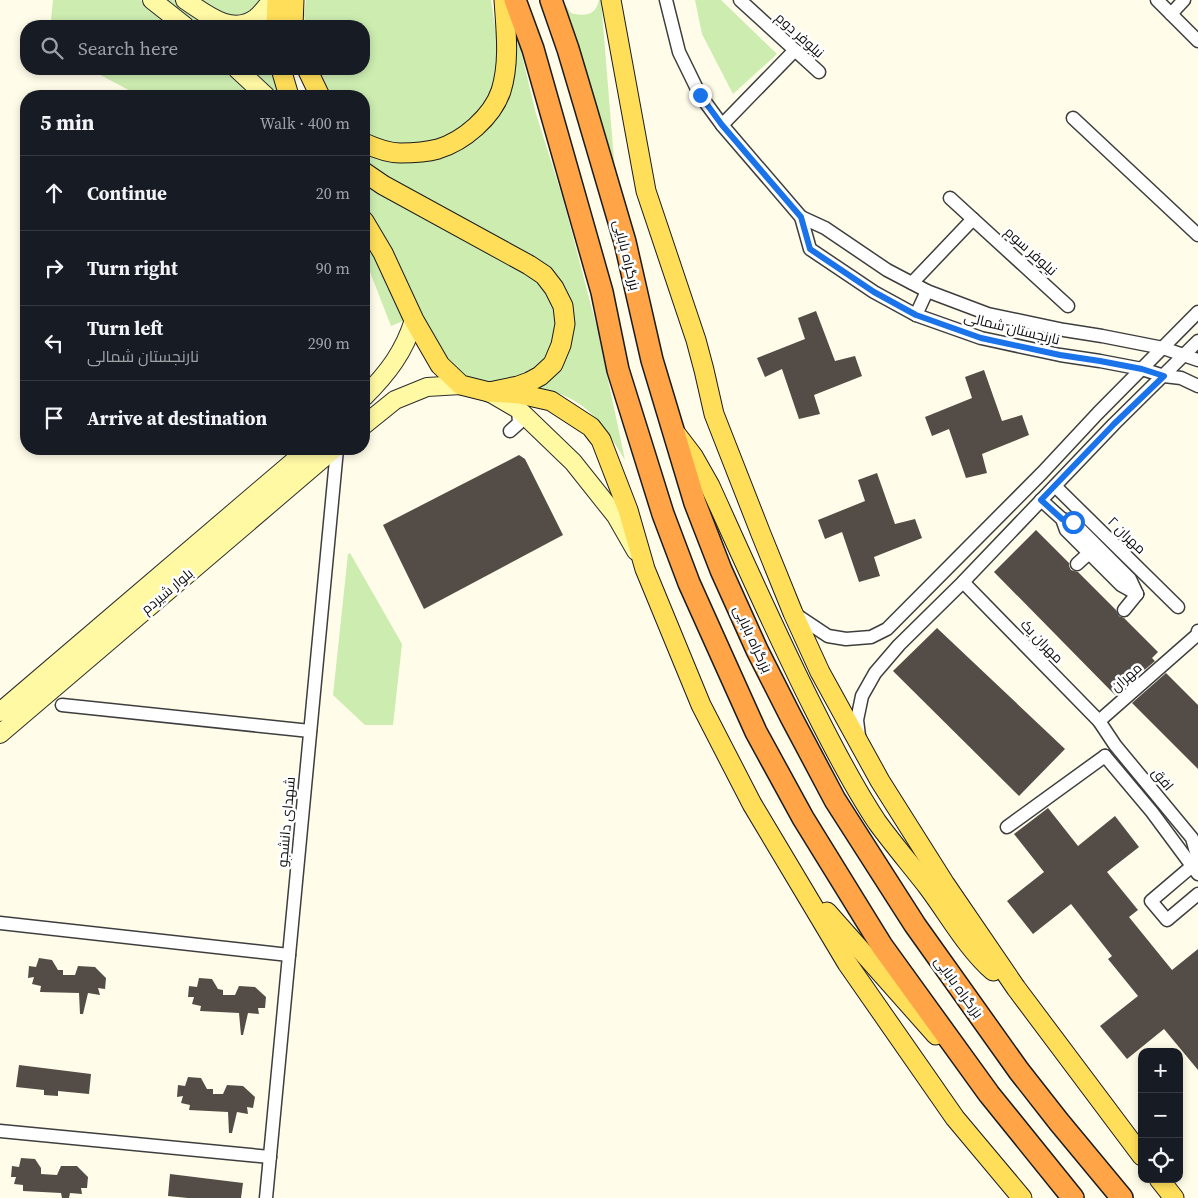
<!DOCTYPE html>
<html lang="en">
<head>
<meta charset="utf-8">
<style>
	:root { --surface:#171b24; --page:#242831; --text:#f1f3f6; --muted:#9ea1a6; --line:#363941 }
	body { margin:0; font-family:"Source Serif 4",Cairo,serif; background:var(--page); color:var(--text) }
	.controls { position:absolute; right:15px; bottom:15px; display:grid; overflow:hidden; border-radius:10px; box-shadow:0 2px 8px #0003 }
	.controls button { width:45px; height:45px; display:grid; place-items:center; padding:0; border:0; border-bottom:1px solid var(--line); background:var(--surface); color:var(--text); font:25px sans-serif }
	.stop { position:absolute; width:15px; height:15px; margin:-11px; border:4px solid #1a73e8; border-radius:50%; background:#fff }
	.stop.end { background:#1a73e8; border-color:#fff; box-shadow:0 1px 5px #0008 }
	.list { margin:0; padding:0; list-style:none }
	h2 { display:flex; justify-content:space-between; align-items:center; height:65px; margin:0; padding:0 20px; font-size:21px }
	h2 small { font-size:16px; font-weight:400; color:var(--muted) }
	.list li { display:grid; grid-template-columns:32px 1fr auto; gap:15px; align-items:center; box-sizing:border-box; height:75px; padding:0 20px; border-top:1px solid var(--line) }
	.list b { display:block; font-size:19px; white-space:nowrap }
	.list p { margin:0; font-size:16px; white-space:nowrap; color:var(--muted) }
	.list em { font-size:16px; font-style:normal; color:var(--muted) }
	.icon { flex:none; width:28px; height:28px; fill:none; stroke:currentColor; stroke-width:2; stroke-linecap:round; stroke-linejoin:round }
	.map { position:relative; flex:none; width:1198px; height:1198px; overflow:hidden }
	.search { position:absolute; background:var(--surface); box-shadow:0 2px 8px #0003; left:20px; top:20px; width:350px; height:55px; display:flex; align-items:center; gap:12px; box-sizing:border-box; padding:0 18px; border-radius:20px; color:var(--muted); font-size:19px }
	.panel { position:absolute; background:var(--surface); box-shadow:0 2px 8px #0003; left:20px; top:90px; width:350px; height:365px; border-radius:20px }
	.map>svg:first-child { display:block }
</style>
</head>
<body>
<div class="map">
<svg width="1198" height="1198" viewBox="0 0 1198 1198">
	<rect width="100%" height="100%" fill="#fffce9"/>
	<!-- green -->
	<g fill="#ccecb0">
		<polygon points="53,0 140,0 174,26 54,26 51,20"/>
		<polygon points="166,0 176,0 195,16 211,26 199,26"/>
		<path d="M201 0H264C259 4 254 10 249 13 231 22 214 11 201 0Z"/>
		<polygon points="306,0 491,0 498,46 495,87 482,109 471,121 453,133 424,144 399,145 364,135 364,96 327,96 315,69 364,69 364,26 306,26 304,15"/>
		<path d="M562 0 571 13C585 17 596 15 599 0H601L616 184 592 92Z"/>
		<polygon points="695,0 721,0 777,54 733,94 702,34"/>
		<path d="M517 35 536 114 563 199 597 328 625 460C609 434 594 408 565 396 552 390 537 390 523 388L552 375 565 295 420 196 364 162V151L458 148 514 64Z"/>
		<polygon points="89,69 226,69 254,92 258,96 140,96"/>
		<polygon points="251,69 275,69 280,96 277,96 269,85"/>
		<polygon points="364,180 506,259 546,288 559,322 553,351 535,371 509,383 481,382 454,372 436,350 385,241 364,209"/>
		<polygon points="364,236 372,248 403,321 391,326 365,259 364,258"/>
		<polygon points="350,553 402,644 393,725 365,725 333,695 348,554"/>
	</g>
	<!-- building -->
	<g fill="#544d47">
		<polygon points="816,311 835,361 855,356 862,376 814,395 820,414 799,419 782,369 765,377 757,358 805,339 798,318"/>
		<polygon points="984,370 1002,421 1022,415 1029,435 982,454 987,473 966,478 949,429 932,436 925,417 972,398 965,377"/>
		<polygon points="519,455 525,459 563,535 424,609 383,525"/>
		<polygon points="877,473 895,524 915,519 922,538 874,557 880,576 859,582 842,532 825,539 818,520 865,501 858,480"/>
		<polygon points="1036,530 1069,563 1069,566 1071,570 1078,572 1116,610 1119,616 1124,618 1158,652 1152,658 1155,661 1115,695 994,572"/>
		<polygon points="937,628 1065,749 1019,796 893,671"/>
		<polygon points="1166,673 1198,705 1198,769 1132,703"/>
		<polygon points="1048,808 1078,846 1115,816 1139,847 1107,872 1138,910 1129,917 1172,970 1198,949 1198,1070 1164,1029 1127,1059 1100,1026 1138,996 1108,959 1112,956 1071,904 1033,934 1007,901 1044,872 1014,834"/>
		<polygon points="39,958 52,960 58,970 63,970 63,975 75,975 78,966 95,967 106,978 105,989 98,988 100,995 88,993 83,1014 80,1014 79,993 40,992 41,986 32,984 34,977 28,978 29,966 36,967"/>
		<polygon points="199,978 212,979 218,989 223,990 223,995 235,995 239,986 255,987 266,997 265,1008 258,1008 259,1014 248,1013 243,1035 241,1035 239,1013 200,1011 201,1006 192,1004 194,997 188,997 189,986 197,987"/>
		<polygon points="19,1065 91,1074 89,1094 58,1091 58,1096 44,1095 44,1090 16,1087"/>
		<polygon points="188,1077 201,1078 207,1089 213,1089 213,1094 223,1094 227,1085 243,1086 255,1097 253,1108 247,1107 248,1114 237,1112 232,1133 229,1133 228,1112 189,1110 190,1105 181,1103 183,1096 177,1097 178,1085 185,1086"/>
		<polygon points="21,1158 35,1159 41,1168 41,1174 57,1175 61,1166 77,1166 88,1177 87,1188 81,1188 82,1194 70,1193 69,1198 62,1198 61,1193 23,1191 23,1185 14,1184 16,1177 11,1177 12,1166 19,1167"/>
		<polygon points="170,1174 243,1183 241,1198 188,1198 168,1196"/>
	</g>
	<g fill="none" stroke-linecap="round" stroke-linejoin="round">
		<!-- street casing -->
		<g stroke="#3e3e3e" stroke-width="15">
			<g id="street">
				<polyline points="666,0 679,52 700,95 722,125 801,217 810,249 874,292 916,315 981,338 1060,355 1100,361 1142,369 1164,376 1181,378 1198,386"/>
				<polyline points="740,0 819,72"/>
				<polyline points="1157,0 1198,41"/>
				<polyline points="1171,14 1184,0"/>
				<polyline points="1073,118 1198,235"/>
				<polyline points="722,125 795,50"/>
				<polyline points="950,198 1068,306"/>
				<polyline points="801,217 825,228 887,270 927,291 988,314 1064,330 1102,336 1163,348 1198,360"/>
				<polyline points="912,283 973,219"/>
				<polyline points="916,315 927,291"/>
				<polyline points="510,431 519,423 518,409"/>
				<polyline points="1055,486 1178,607"/>
				<polyline points="1041,500 1062,519 1066,530 1121,585 1137,594"/>
				<polyline points="1062,519 1073,522 1130,579 1137,594"/>
				<polyline points="1077,564 1089,553"/>
				<polyline points="963,582 1099,721 1115,745 1192,838 1198,859"/>
				<polyline points="1124,610 1137,594"/>
				<polyline points="795,614 828,636 846,639 871,637 887,629 1042,473 1098,413 1198,312"/>
				<polyline points="62,705 310,731"/>
				<polyline points="1099,721 1197,635 1198,631"/>
				<polyline points="859,736 857,720 862,696 875,673 899,645 963,582 1114,424 1198,341"/>
				<polyline points="1105,756 1152,812 1198,874"/>
				<polyline points="1007,827 1105,756"/>
				<polyline points="1198,861 1151,901 1167,920 1198,894"/>
				<polyline points="0,923 289,955"/>
				<polyline points="0,1131 270,1157"/>
				<polyline points="266,1198 337,449"/>
			</g>
		</g>
		<!-- secondary casing -->
		<g stroke="#2d2d2d" stroke-width="20">
			<g id="secondary">
				<polyline points="152,0 185,26"/>
				<path d="M185 0C206 14 232 36 256 18 262 13 267 6 272 0"/>
				<polyline points="237,69 266,96"/>
				<polyline points="489,392 518,409 573,462 616,516 636,551"/>
				<path d="M364 397C388 373 404 352 414 320"/>
				<polyline points="364,425 395,400 427,387 461,385"/>
				<polyline points="0,712 308,449"/>
				<polyline points="0,734 334,449"/>
			</g>
		</g>
		<!-- primary casing -->
		<g stroke="#1c1c1c" stroke-width="21">
			<g id="primary">
				<polyline points="611,0 646,191 696,340 704,370 714,414 761,534 793,613 820,672 880,781 945,884 1016,988 1142,1156"/>
				<polyline points="276,26 277,0"/>
				<polyline points="293,26 294,0"/>
				<polyline points="281,69 289,96"/>
				<polyline points="307,69 320,96"/>
				<path d="M364 143C375 148 388 153 400 153 412 153 427 152 438 149 464 141 492 117 501 91 510 62 506 30 504 0"/>
				<polyline points="364,172 383,185 529,265 544,275 554,288 563,306 565,324 561,345 553,364 540,376 529,382 518,386 489,392 461,385 440,365 414,320 383,253 364,221"/>
				<polyline points="489,392 520,394 551,401 591,427 601,440 628,510 645,569 701,705 752,804 847,963 955,1118 1022,1198"/>
				<path d="M677 435 693 456 710 486C744 561 777 636 814 709 833 747 853 786 877 822 893 844 911 865 928 887 949 915 967 948 993 971"/>
				<polyline points="827,912 936,1035"/>
				<polyline points="1159,1179 1174,1198"/>
			</g>
		</g>
		<!-- highway casing -->
		<g stroke="#1c1c1c" stroke-width="24">
			<g id="highway">
				<polyline points="515,0 533,49 602,292 618,370 663,514 689,583 756,732 803,818 882,946 989,1094 1073,1198"/>
				<polyline points="551,0 568,49 585,106 625,242 652,360 695,503 721,570 757,650 791,717 835,800 915,925 1019,1071 1059,1122 1122,1198"/>
			</g>
		</g>
		<!-- street -->
		<use href="#street" stroke="#fff" stroke-width="12"/>
		<!-- secondary -->
		<use href="#secondary" stroke="#fff9a4" stroke-width="18"/>
		<!-- primary -->
		<use href="#primary" stroke="#ffde59" stroke-width="19"/>
		<!-- highway -->
		<use href="#highway" stroke="#ffa447" stroke-width="21"/>
	</g>
	<g fill="none" stroke-linecap="round" stroke-linejoin="round">
		<!-- route -->
		<polyline stroke="#1a73e8" stroke-width="6" points="700,95 722,125 801,217 810,249 874,292 916,315 981,338 1060,355 1100,361 1142,369 1164,376 1114,424 1041,500 1062,519 1073,522"/>
	</g>
	<g text-anchor="middle" dominant-baseline="central" stroke-width="5" stroke-linejoin="round" paint-order="stroke">
		<!-- street labels -->
		<g font-size="14" fill="#0b0b0b" stroke="#fff">
			<text transform="translate(800 35) rotate(42)">نیلوفر دوم</text>
			<text transform="translate(1031 251) rotate(42)">نیلوفر سوم</text>
			<text transform="translate(627 255) rotate(76)">بزرگراه بابایی</text>
			<text transform="translate(1012 328) rotate(14)">نارنجستان شمالی</text>
			<text transform="translate(1127 535) rotate(44)">مهران ۲</text>
			<text transform="translate(167 591) rotate(-40)">بلوار شیردم</text>
			<text transform="translate(753 639) rotate(65)">بزرگراه بابایی</text>
			<text transform="translate(1042 641) rotate(46)">مهران یک</text>
			<text transform="translate(1126 677) rotate(-41)">مهران</text>
			<text transform="translate(1163 779) rotate(51)">افق</text>
			<text transform="translate(286 822) rotate(-85)">شهدای دانشجو</text>
			<text transform="translate(959 987) rotate(54)">بزرگراه بابایی</text>
		</g>
	</g>
</svg>
<div class="controls">
<button>+</button>
<button>−</button>
<button><svg class="icon" aria-label="locate" viewBox="0 0 24 24"><circle cx="12" cy="12" r="6"/><path d="M12 2v4M12 18v4M2 12h4M18 12h4"/></svg></button>
</div>
<div class="stop" style="left:1073px;top:522px"></div>
<div class="stop end" style="left:700px;top:95px"></div>
<div class="search"><svg class="icon" aria-label="search" viewBox="0 0 24 24"><circle cx="10" cy="10" r="6"/><path d="M15 15l6 6"/></svg>Search here</div>
<section class="panel">
<h2>5 min<small>Walk · 400 m</small></h2>
<ul class="list">
<li><svg class="icon" aria-label="ahead" viewBox="0 0 24 24"><path d="M12 20V5M6 11l6-6 6 6"/></svg><div><b>Continue</b></div><em>20 m</em></li>
<li><svg class="icon" aria-label="right" viewBox="0 0 24 24"><path d="M7 20v-9h11M14 6l5 5-5 5"/></svg><div><b>Turn right</b></div><em>90 m</em></li>
<li><svg class="icon" aria-label="left" viewBox="0 0 24 24"><path d="M17 20v-9H6M10 6l-5 5 5 5"/></svg><div><b>Turn left</b><p>نارنجستان شمالی</p></div><em>290 m</em></li>
<li><svg class="icon" aria-label="arrive" viewBox="0 0 24 24"><path d="M6 21V4h12l-3 4 3 4H6"/></svg><div><b>Arrive at destination</b></div></li>
</ul>
</section>
</div>
</body>
</html>
